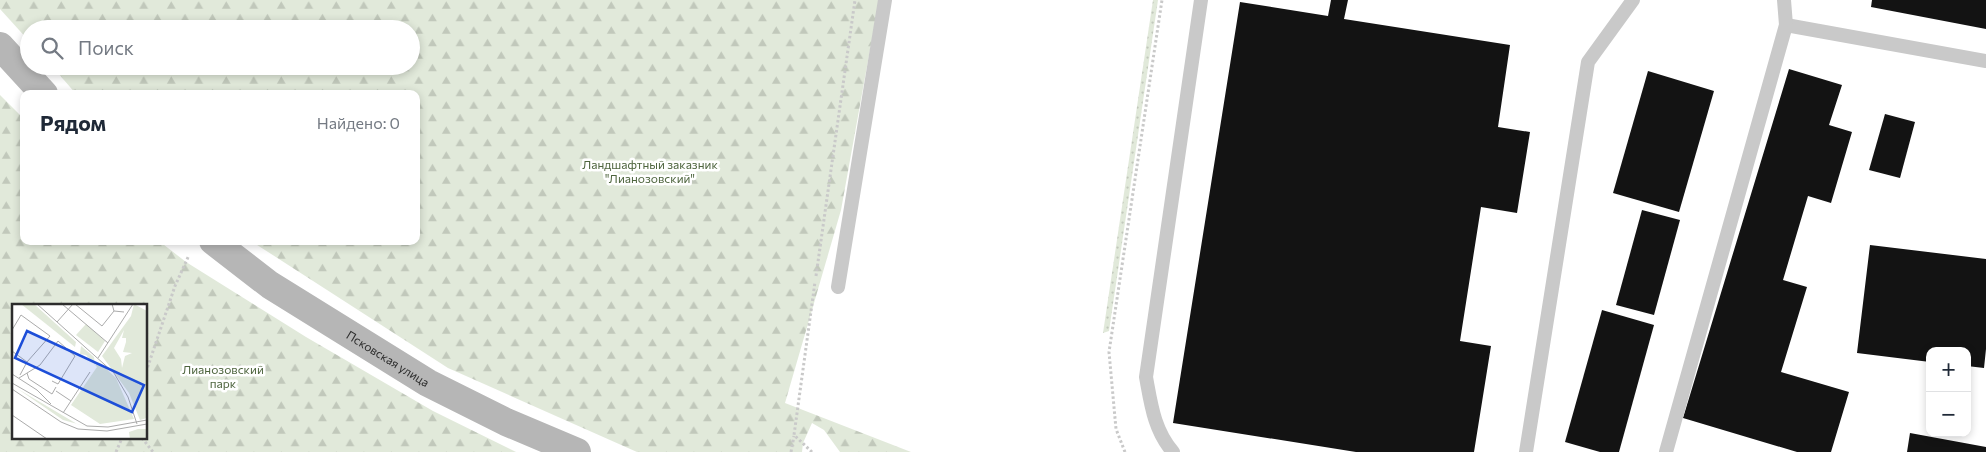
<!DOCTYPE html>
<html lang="ru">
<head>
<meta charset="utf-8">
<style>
	:root { --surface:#fff; --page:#f2f2f3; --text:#1f2937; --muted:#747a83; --line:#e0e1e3 }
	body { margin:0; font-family:Commissioner,sans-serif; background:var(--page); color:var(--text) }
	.controls { position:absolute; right:15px; bottom:15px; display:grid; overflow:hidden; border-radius:10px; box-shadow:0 2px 8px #0003 }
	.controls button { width:45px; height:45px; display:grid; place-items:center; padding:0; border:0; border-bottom:1px solid var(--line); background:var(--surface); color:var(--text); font:25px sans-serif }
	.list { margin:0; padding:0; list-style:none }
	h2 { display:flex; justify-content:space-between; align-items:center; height:65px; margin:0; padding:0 20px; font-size:21px }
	h2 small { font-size:16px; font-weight:400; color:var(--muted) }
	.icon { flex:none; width:28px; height:28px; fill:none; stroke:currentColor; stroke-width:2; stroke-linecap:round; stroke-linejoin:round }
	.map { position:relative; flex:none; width:1986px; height:452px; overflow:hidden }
	.search { position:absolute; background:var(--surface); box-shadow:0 2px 8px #0003; left:20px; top:20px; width:400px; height:55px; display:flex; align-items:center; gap:12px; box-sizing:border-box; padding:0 18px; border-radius:28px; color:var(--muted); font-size:19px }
	.panel { position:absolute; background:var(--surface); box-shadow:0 2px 8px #0003; left:20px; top:90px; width:400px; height:155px; border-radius:10px }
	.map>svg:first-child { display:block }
</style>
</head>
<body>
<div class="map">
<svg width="1986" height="452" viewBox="0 0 1986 452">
	<defs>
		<pattern id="green-dots" width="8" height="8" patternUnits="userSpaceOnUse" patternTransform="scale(1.25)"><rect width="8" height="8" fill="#e1e9da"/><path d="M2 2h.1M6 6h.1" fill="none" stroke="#c1c8bb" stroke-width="1.8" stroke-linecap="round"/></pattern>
		<pattern id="forest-firs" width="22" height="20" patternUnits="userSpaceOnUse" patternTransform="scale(1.25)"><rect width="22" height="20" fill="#e1e9da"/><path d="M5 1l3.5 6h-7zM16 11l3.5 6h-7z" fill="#c1c8bb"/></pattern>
	</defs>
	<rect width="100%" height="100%" fill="#fff"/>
	<!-- green -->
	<polygon fill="url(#green-dots)" points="1153,0 1158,0 1109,331 1103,333"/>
	<!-- forest -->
	<g fill="url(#forest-firs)" fill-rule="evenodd">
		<polygon points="0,0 879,0 841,210 785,403 911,452 840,452 824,430 812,423 803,443 802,452 637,452 448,368 251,241 416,241 416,94 76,94 52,66 411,66 411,29 29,29 29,41 0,9"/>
		<path d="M0 95 24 119V241H159L186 262 306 337 433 411 516 452H0ZM14 306H146V438H14Z"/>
	</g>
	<!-- building -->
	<g fill="#131313">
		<polygon points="1331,0 1348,0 1344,19 1510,45 1498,127 1530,132 1517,213 1481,207 1460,341 1491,346 1474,452 1356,452 1173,423 1240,2 1328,16"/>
		<polygon points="1872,0 1986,0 1986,29 1871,7"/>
		<polygon points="1789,69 1842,85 1829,125 1852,132 1831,203 1808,196 1783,280 1807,287 1781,372 1849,392 1831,452 1797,452 1683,418"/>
		<polygon points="1648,71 1714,91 1679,212 1613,193"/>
		<polygon points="1885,114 1915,122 1900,178 1869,170"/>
		<polygon points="1642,210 1680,220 1654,315 1616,305"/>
		<polygon points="1870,245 1986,259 1986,349 1984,368 1967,366 1967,351 1930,351 1930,362 1857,353"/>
		<polygon points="1602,310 1654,325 1619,452 1600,452 1565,442"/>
		<polygon points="1910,433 1986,447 1986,452 1907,452"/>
	</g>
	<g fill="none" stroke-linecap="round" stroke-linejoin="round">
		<!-- path -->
		<g stroke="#c9c9c9" stroke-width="3" stroke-dasharray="2.5 2.5" stroke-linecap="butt">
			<polyline points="816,276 855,0"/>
			<polyline points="146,372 175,286 189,255"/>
			<polyline points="142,438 153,452"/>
			<polyline points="116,452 122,438"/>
			<polyline points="791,452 794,436"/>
			<polyline points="812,452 794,435 815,282"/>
			<polyline points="1125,452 1116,429 1109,352 1162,0"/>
		</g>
		<!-- lane -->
		<g stroke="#c9c9c9" stroke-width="14">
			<polyline points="1786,25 1986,61"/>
			<polyline points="838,287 885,0"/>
			<path d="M1173 452C1154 430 1151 404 1146 377L1201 0"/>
			<polyline points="1526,452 1588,62 1633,0"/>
			<polyline points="1666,452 1786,25 1784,0"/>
		</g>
		<!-- secondary -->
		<g stroke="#b6b6b6" stroke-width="28">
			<polyline points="0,46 44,94"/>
			<path id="s1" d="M213 241 270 285 428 383 506 422 577 452"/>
		</g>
	</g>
	<g text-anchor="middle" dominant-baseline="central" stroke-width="5" stroke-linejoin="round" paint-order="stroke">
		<!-- park labels -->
		<g font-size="12" fill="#4d643d" stroke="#fff">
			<text x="650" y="164">Ландшафтный заказник<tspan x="650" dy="14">"Лианозовский"</tspan></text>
			<text x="223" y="369">Лианозовский<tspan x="223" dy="14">парк</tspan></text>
		</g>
		<!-- street labels -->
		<g font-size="12" fill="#2c2c2c" stroke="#fff">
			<text stroke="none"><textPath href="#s1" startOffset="211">Псковская улица</textPath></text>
		</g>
	</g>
	<!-- overview -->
	<g transform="translate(12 304)">
		<rect width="135" height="135" fill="#fff"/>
		<path d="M6 85 65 120 84 125 51 116Z" fill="#e1e9da"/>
		<path d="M9 0H22L64 38 63 43ZM122 0 135 7V114L128 116 117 89 90 52 119 12ZM112 26 110 34H114V38L111 48 120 49 113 52 110 64 109 55 102 44ZM74 20 93 37 86 48 64 31ZM69 42 82 53 83 61 88 59 104 74 122 115 88 120 59 101 85 63 74 51 68 50ZM126 125H135V135H118L117 128Z" fill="#e1e9da" fill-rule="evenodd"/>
		<path fill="none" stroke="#ababab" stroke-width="1" d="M25 0 102 69 116 93 125 120M50 0 96 39M63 0 90 22 102 7M100 0 102 7 112 8M45 18 61 0M0 26 9 11 38 32 15 58 8 71M0 47 15 58M86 54 121 0M15 69 17 75 40 90 44 83M0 70 25 86 39 100M7 74 28 61 46 37 63 52 46 80 40 77M0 79 75 122 96 123 135 116M0 85 49 118 66 125 95 127 135 120M44 87 59 97M51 109 78 68M0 111 35 135"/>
		<path fill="#1d4ed8" fill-opacity="0.15" stroke="#1d4ed8" stroke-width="2.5" d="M15 27 132 81 120 108 3 54Z"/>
		<rect width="135" height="135" fill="none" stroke="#2c2c2c" stroke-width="2.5"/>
	</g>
</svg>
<div class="controls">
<button>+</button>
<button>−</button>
</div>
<div class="search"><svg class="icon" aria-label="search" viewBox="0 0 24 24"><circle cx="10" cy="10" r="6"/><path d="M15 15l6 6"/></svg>Поиск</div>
<section class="panel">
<h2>Рядом<small>Найдено: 0</small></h2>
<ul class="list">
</ul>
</section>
</div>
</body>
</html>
